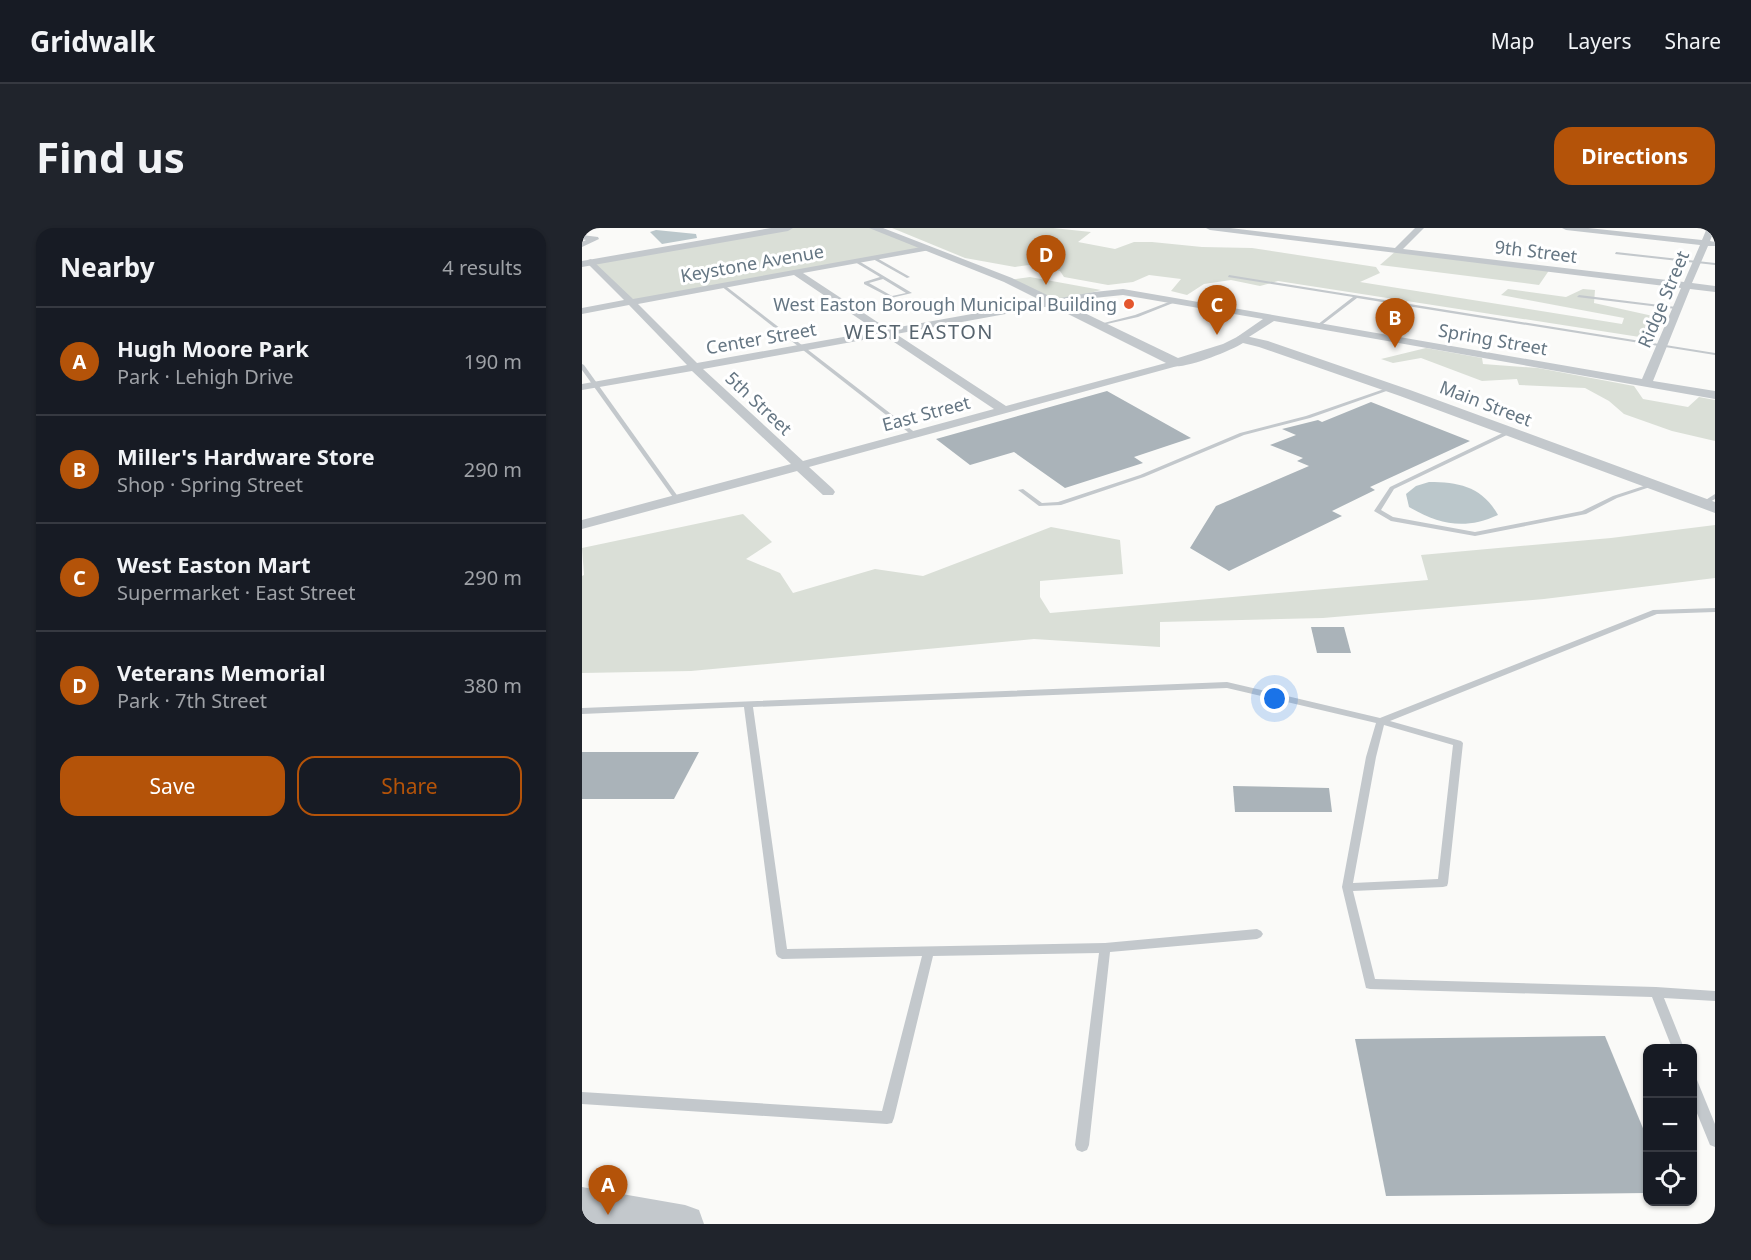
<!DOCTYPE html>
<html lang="en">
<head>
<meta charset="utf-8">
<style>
	:root { --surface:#171b24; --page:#20242c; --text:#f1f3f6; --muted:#9ea1a6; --line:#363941; --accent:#b45309 }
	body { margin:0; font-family:"Noto Sans",sans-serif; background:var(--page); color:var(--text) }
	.controls { position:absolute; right:18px; bottom:18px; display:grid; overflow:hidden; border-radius:12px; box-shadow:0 2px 4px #0004 }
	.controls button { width:54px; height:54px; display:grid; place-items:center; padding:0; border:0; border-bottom:2px solid var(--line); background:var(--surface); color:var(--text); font:30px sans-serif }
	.you { position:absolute; left:693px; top:471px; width:21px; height:21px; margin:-15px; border:4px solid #fff; border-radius:50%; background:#1a73e8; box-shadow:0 0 0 9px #1a73e833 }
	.badge { display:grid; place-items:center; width:39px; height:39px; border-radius:50%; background:var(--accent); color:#fff; font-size:20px; font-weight:700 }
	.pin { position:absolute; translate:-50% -50px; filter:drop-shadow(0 2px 3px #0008) }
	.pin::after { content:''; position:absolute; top:32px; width:21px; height:18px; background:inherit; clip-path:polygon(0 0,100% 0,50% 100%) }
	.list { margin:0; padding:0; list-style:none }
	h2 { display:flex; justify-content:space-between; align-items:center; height:78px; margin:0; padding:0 24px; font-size:26px }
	h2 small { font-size:20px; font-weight:400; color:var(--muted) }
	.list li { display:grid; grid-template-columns:39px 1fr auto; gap:18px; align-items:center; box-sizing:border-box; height:108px; padding:0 24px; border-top:2px solid var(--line) }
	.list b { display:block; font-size:22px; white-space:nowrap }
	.list p { margin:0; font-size:20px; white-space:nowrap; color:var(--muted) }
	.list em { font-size:20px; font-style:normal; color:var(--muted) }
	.actions { display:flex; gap:12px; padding:18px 24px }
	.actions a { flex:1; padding:14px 0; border:2px solid var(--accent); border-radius:18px; text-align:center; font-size:21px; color:var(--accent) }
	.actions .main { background:var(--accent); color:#fff }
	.icon { flex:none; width:33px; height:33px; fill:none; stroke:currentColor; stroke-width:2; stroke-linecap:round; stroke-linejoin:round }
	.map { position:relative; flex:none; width:1133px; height:996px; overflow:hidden; border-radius:18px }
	header { display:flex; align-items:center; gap:36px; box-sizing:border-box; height:84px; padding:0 30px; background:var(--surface); border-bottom:2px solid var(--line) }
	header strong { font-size:28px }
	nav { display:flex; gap:33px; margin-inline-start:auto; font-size:21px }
	.intro { display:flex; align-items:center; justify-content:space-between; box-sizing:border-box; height:144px; padding:0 36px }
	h1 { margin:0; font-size:42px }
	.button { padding:15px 27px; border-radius:18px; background:var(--accent); color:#fff; font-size:21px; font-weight:700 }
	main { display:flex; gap:36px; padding:0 36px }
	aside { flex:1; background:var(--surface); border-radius:18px; box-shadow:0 2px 4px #0004 }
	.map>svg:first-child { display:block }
</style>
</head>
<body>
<header>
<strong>Gridwalk</strong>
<nav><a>Map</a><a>Layers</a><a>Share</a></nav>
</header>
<div class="intro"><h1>Find us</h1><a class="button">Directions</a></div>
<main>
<aside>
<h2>Nearby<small>4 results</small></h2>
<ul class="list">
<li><span class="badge">A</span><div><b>Hugh Moore Park</b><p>Park · Lehigh Drive</p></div><em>190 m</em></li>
<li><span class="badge">B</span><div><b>Miller's Hardware Store</b><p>Shop · Spring Street</p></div><em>290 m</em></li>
<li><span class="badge">C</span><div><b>West Easton Mart</b><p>Supermarket · East Street</p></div><em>290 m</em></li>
<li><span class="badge">D</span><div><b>Veterans Memorial</b><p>Park · 7th Street</p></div><em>380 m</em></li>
</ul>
<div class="actions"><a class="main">Save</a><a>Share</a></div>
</aside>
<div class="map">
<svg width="1133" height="996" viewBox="0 0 1133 996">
	<rect width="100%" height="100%" fill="#fafaf8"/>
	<!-- green -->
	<g fill="#dadfd7">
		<polygon points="201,0 290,0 345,20 47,74 9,34"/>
		<polygon points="310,0 471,0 509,4 496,14 533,21 552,14 570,14 620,19 670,20 794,39 798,45 778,54 1040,96 1042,90 919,67 926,61 984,69 1001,61 1013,62 1012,75 1071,88 1064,110 696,53 678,58 649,52 622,56 605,67 589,63 599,51 567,47 551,54 526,57 482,49 478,43 447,37 433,39 383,30"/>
		<polygon points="815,22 968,41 957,57 798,37"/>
		<polygon points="448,49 519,62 470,75 426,52"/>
		<polygon points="844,120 900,130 901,136 956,140 1052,158 1061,171 1106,179 1117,169 1133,172 1133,213 1090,203 1042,186 1027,173 1003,160 937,157 935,151 900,153 839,130 811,135 799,131"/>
		<polygon points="161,286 190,314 164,331 198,345 211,365 293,341 341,348 469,299 538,312 541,346 458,353 458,369 468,385 846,352 839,327 1029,310 1133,297 1133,350 962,371 741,390 578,394 578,419 452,411 109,443 0,445 0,348 2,347 0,320"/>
	</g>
	<!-- water -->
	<g fill="#bbc7cb">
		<polygon points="74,2 114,6 115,10 80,16 68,4"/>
		<path d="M847 254C878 254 900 259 916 287 883 302 858 297 827 279L824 266 834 258Z"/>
	</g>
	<!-- building -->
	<g fill="#aab3b9">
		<polygon points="525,163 609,210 552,229 561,235 483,260 432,224 388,237 354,211"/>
		<polygon points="789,174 888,213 788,259 793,262 750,283 760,288 647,343 608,320 634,278 727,238 715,233 721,230 688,217 714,207 700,201 736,192 740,194"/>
		<polygon points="729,399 762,399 769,425 735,425"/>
		<polygon points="0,524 117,524 92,571 0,571"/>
		<polygon points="651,558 747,560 750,584 653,584"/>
		<polygon points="1023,808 1065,910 1065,965 804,968 773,811"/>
	</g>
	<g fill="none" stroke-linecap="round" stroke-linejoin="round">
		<!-- service -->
		<g fill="#c3c8cc" fill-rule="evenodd">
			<polygon points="1034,24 1133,35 1133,37 1033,26"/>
			<polygon points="291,29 293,29 328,49 325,50 291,31"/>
			<path d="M273 32H275L330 65 309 70 282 56V54L298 49 273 34ZM301 51 324 65 310 68 287 55Z"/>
			<polygon points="647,47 1133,125 1133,127 775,70 737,99 735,99 735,97 771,69 646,49"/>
			<polygon points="139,56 141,56 335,206 335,208 331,208 139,58"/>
			<polygon points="997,67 1094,79 1096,80 1094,81 995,69"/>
			<polygon points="592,72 596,73 556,89 516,98 514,97 553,87"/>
			<polygon points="0,136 2,137 97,270 97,272 93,272 0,142"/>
			<polygon points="808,159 813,160 728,190 662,207 562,249 479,277 457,278 436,262 441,261 460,275 476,274 558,247 658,205 724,188"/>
			<polygon points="927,202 930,204 929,205 812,261 799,282 811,289 893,304 1000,283 1031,268 1071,255 1074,257 1035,270 1004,286 893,308 809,293 792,283 808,259"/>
			<polygon points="1133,266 1133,271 1123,277 1119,277 1119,275"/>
			<path d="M1133 380V384L1075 386 808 493 879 513 881 515 866 655 865 658 861 659 771 663 793 751 1074 759 1133 763V773L1082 770 1102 820H1090L1070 769 788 761 784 760 760 659 784 529 794 495 645 460 171 479 205 721 523 715 675 701 679 703 681 706 679 709 675 711 528 724 507 917 505 922 500 924 495 922 493 917 517 725 351 728 312 890 310 895 305 896 0 876V864L300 883 340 728 200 731 196 729 194 726 162 479 0 486V480L645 454 798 490 1071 382ZM802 497 871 517 856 651 771 655 794 529Z"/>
			<polygon points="1110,850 1115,852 1133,896 1133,919 1128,917 1110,873"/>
		</g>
		<!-- minor -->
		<g fill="#c3c8cc" fill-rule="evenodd">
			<path d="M624 0H648L813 20 833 0H842L821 21 1102 54 1118 17 984 2 980 0H1006L1120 12 1125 0H1133L1128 13 1133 14V18H1126L1110 55 1133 58V64L1108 61 1071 153 1133 163V171L692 93 659 114 654 111 655 109 681 91 541 67 512 70 314 106 424 178 595 132 601 135 599 137 227 239 251 261 253 264 251 267H241L215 243 0 301V292L209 236 110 143 0 162V156L105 137 47 77 0 86V80L42 72 6 36V32L9 31 51 71 345 18H348V22L221 45 306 101 512 64 541 61 1060 151 1099 60 628 2ZM212 47 295 103 115 135 56 76ZM303 108 412 181 221 233 121 141Z"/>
			<polygon points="0,7 16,9 17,11 0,19 0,14 4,12 0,11"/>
		</g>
		<!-- tertiary -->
		<g fill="#c3c8cc" fill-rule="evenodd">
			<polygon points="189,0 211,0 206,3 0,39 0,33"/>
			<path d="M287 0H301L430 50 596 130 641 116 659 107 686 113 828 162 1133 274V285L818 168 677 119 661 115C648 123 604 141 590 138L422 54Z"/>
			<polygon points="0,959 103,977 117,982 122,996 0,996"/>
		</g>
	</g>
	<!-- markers -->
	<circle fill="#e4572e" stroke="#fff" stroke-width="2" cx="547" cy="76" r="6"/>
	<g text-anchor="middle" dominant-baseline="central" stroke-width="6" stroke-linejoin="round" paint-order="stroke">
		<!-- far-street labels -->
		<g font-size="18" fill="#657683" stroke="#fff">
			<text transform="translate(954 23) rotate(7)">9th Street</text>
			<text transform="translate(170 35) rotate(-10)">Keystone Avenue</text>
			<text transform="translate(1081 71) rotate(-67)">Ridge Street</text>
			<text transform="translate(179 110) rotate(-10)">Center Street</text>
			<text transform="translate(911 111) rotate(10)">Spring Street</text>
			<text transform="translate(177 175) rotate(43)">5th Street</text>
			<text transform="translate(904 175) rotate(21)">Main Street</text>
			<text transform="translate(344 185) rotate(-15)">East Street</text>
		</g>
		<!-- far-poi labels -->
		<g font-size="18" fill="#657683" stroke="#fff" text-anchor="end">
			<text x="535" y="76">West Easton Borough Municipal Building</text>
		</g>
		<!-- far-quarter labels -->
		<g font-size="20" letter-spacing="1.5" fill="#57646e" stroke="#fff">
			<text x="337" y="103">WEST EASTON</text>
		</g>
	</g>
</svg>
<div class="controls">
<button>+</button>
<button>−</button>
<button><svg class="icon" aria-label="locate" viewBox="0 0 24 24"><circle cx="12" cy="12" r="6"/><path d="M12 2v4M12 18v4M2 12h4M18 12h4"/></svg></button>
</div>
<div class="you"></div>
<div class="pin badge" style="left:26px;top:987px">A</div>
<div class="pin badge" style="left:813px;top:120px">B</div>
<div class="pin badge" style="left:635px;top:107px">C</div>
<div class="pin badge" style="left:464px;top:57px">D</div>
</div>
</main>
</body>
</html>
